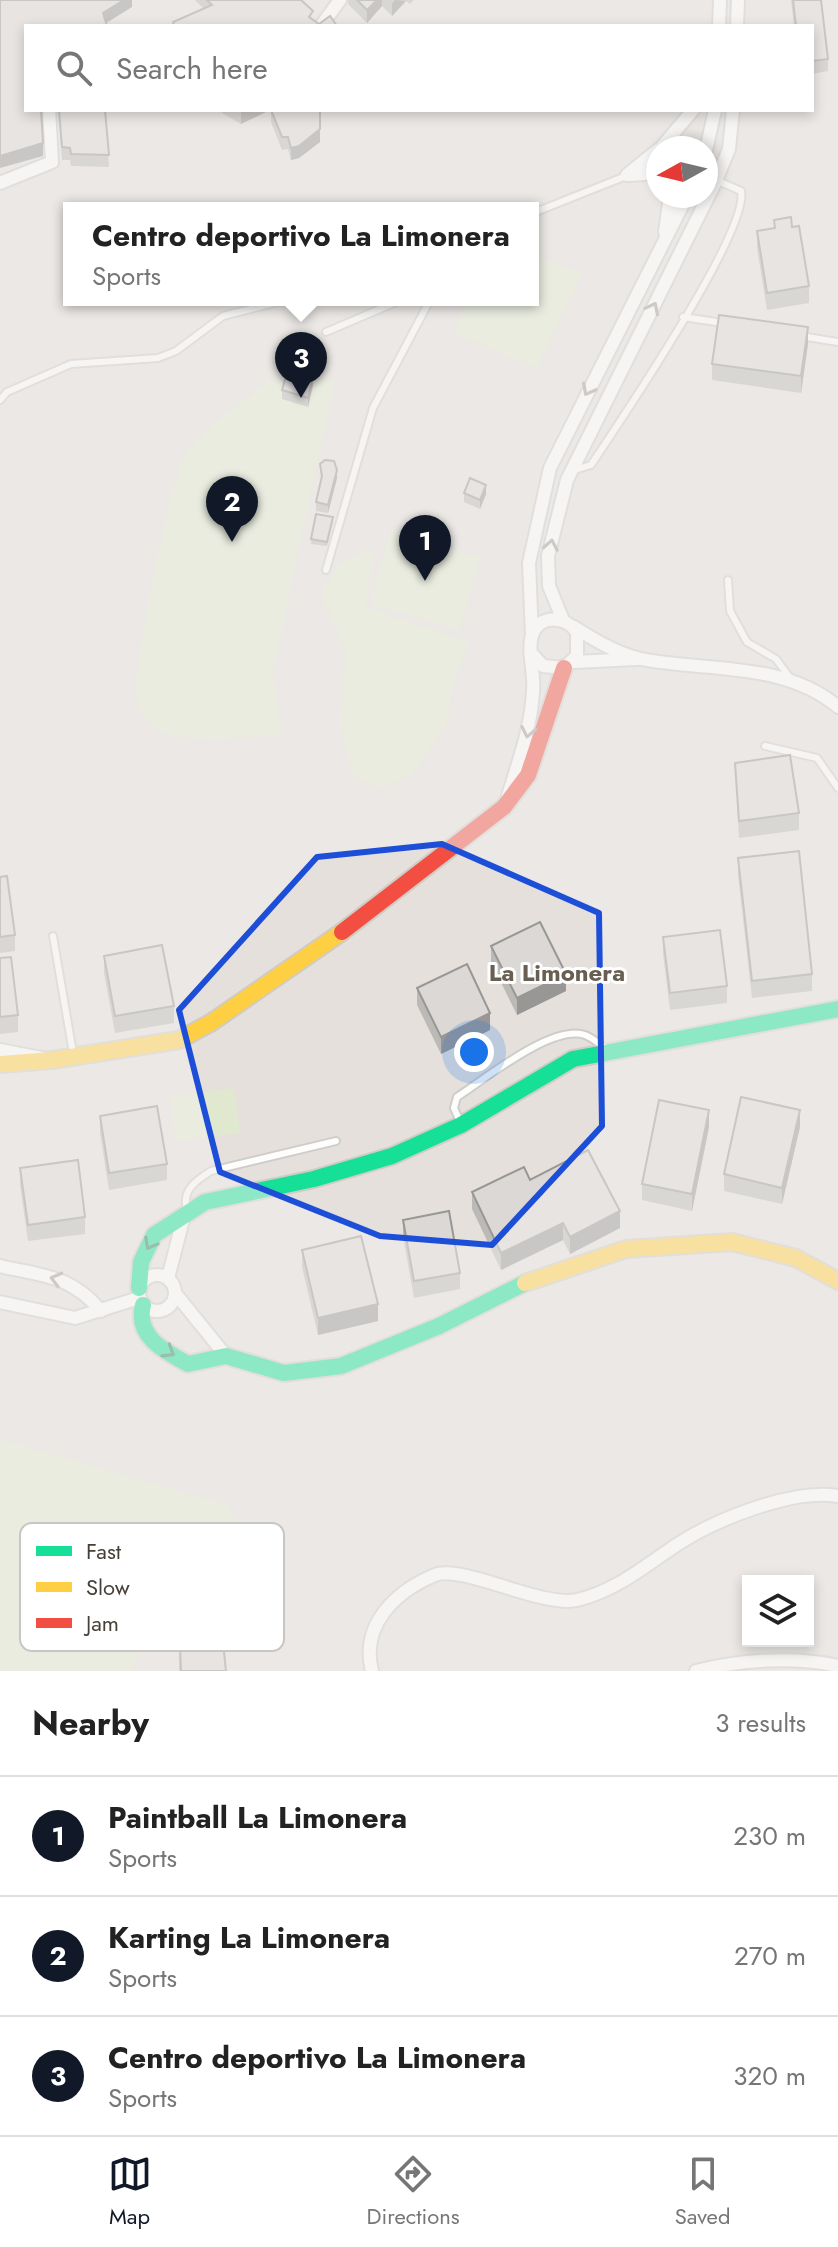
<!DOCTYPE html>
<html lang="en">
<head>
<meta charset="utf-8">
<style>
	:root { --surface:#fff; --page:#f2f2f2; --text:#222; --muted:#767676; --line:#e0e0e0; --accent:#111827 }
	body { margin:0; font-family:Jost,sans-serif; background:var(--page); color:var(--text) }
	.controls { position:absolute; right:24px; bottom:24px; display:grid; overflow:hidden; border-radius:0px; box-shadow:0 4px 12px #0003 }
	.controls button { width:72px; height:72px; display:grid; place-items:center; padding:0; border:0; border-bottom:2px solid var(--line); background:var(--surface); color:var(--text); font:40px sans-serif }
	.compass { position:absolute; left:646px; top:136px; width:72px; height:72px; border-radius:50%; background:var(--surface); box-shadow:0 4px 12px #0003; rotate:262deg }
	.you { position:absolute; left:474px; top:1052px; width:28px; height:28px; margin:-20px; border:6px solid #fff; border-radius:50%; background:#1a73e8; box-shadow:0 0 0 12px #1a73e833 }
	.badge { display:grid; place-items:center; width:52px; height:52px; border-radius:50%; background:var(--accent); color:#fff; font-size:26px; font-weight:700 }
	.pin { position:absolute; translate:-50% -66px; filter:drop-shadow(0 2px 4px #0008) }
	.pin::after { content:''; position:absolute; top:42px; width:28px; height:24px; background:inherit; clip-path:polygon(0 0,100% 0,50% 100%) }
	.popup { position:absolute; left:63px; top:202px; width:476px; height:104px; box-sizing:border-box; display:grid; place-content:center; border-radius:0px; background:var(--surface); filter:drop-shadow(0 2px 6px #0005); font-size:26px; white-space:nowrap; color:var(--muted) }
	.popup b { font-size:30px; color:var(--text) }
	.popup::after { content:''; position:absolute; left:50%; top:100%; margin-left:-16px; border:16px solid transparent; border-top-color:var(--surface) }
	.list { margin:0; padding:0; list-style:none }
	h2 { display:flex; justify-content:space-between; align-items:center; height:104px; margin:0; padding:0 32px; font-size:34px }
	h2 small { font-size:26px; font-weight:400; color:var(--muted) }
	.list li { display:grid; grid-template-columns:52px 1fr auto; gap:24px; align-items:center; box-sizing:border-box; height:120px; padding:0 32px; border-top:2px solid var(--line) }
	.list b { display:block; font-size:30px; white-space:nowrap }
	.list p { margin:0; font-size:26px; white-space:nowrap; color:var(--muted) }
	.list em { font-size:26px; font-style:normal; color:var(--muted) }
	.icon { flex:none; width:44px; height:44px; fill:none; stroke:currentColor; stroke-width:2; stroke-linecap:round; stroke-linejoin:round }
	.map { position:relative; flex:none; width:838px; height:1671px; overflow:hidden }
	.search { position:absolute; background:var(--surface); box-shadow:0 4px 12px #0003; left:24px; right:24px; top:24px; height:88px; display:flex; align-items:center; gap:20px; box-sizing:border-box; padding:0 28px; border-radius:0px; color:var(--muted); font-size:30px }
	.sheet { height:464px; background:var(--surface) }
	nav { display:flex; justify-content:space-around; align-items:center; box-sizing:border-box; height:112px; border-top:2px solid var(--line); background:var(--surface); font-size:22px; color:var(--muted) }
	nav a { display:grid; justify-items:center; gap:4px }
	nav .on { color:var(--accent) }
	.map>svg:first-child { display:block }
</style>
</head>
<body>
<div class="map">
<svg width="838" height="1671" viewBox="0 0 838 1671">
	<rect width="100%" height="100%" fill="#f1efec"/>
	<!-- residential -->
	<path fill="#e5e0db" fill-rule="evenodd" d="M0 0H838V1671H0ZM26 26H812V110H26ZM658 148H706V196H658ZM69 208H533V300H69ZM748 1581H808V1641H748Z"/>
	<!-- green -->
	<g fill="#e0e8cf">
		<polygon points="533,254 582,273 537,368 454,333 466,300 533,300"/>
		<path d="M335 379 273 672 281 735C244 736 180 749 150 724 145 719 137 704 136 697 132 673 171 478 184 458 204 425 239 407 268 381Z"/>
		<polygon points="390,532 480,557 460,630 370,604"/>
		<polygon points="374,548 366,607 470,643 453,683 448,720 413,773 383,788 354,778 340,723 346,655 321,593 338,565"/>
		<polygon points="234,1088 240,1133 176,1141 170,1097"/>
		<polygon points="0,1439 227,1505 280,1621 201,1618 142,1644 131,1671 0,1671"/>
	</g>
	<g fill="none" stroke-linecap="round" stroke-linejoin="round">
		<!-- lane casing -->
		<g stroke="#cfcdca" stroke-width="10">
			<g id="lane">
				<polyline points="533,213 626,176"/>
				<polyline points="683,317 723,323"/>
				<polyline points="326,332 401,300"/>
				<polyline points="801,336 838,342"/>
				<polyline points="0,400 7,392 71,364 158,358 176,351 223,316 286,300"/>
				<path d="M571 471 591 465C619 423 750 230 741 191L716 180"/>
				<polyline points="326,570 373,408 430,300"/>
				<polyline points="728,580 730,611 747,642 776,659 791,679"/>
				<polyline points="765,746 817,758 838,788"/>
				<polyline points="53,936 73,1053"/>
				<path d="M461 1124 454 1108 457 1097C485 1079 552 1024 585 1035 593 1038 600 1045 607 1049"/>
				<path d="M187 1210C181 1190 197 1180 211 1171L336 1141"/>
			</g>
		</g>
		<!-- street casing -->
		<g stroke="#cfcdca" stroke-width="16">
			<g id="street">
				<polyline points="321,26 340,0"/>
				<polyline points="719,26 720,0"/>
				<polyline points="737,26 738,0"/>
				<polyline points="661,148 693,110"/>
				<polyline points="706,150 715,110"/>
				<polyline points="627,175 658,150"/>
				<polyline points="630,175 658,173"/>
				<polyline points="0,183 52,162 49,110"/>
				<polyline points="665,232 670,196"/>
				<polyline points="563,620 549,586 548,556 567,480 714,185 729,149 733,110"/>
				<path d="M574 627C594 640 618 654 641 659 707 672 784 661 838 707"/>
				<polyline points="532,636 529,563 550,468 687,196"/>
				<polyline points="573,662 637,659"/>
				<path d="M507 799C518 763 531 729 533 691 535 674 527 651 532 635 540 613 566 617 577 632V656L564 668 543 666 533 655"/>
				<polyline points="0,1050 41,1058"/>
				<path d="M0 1266C43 1276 71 1275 101 1311"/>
				<circle cx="157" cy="1293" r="18"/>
				<polyline points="168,1278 184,1216"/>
				<polyline points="175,1293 226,1356"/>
				<polyline points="0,1302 75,1318 139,1298"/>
				<path d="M372 1671C360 1625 396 1591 435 1575 461 1564 543 1608 577 1600 616 1591 646 1565 678 1544 715 1520 793 1488 838 1496"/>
				<path d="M696 1671C739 1660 795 1656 838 1666"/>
			</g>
		</g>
		<!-- fast casing -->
		<g stroke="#d0cbc4" stroke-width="20">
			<g id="fast">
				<polyline points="139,1288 141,1262 154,1235 205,1202 314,1179 392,1156 461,1125 573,1059 838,1009"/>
				<path d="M143 1305C135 1336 164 1351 188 1364L226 1356 284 1373 341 1366 439 1326 525 1283"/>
			</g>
		</g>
		<!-- slow casing -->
		<g stroke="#d0cbc4" stroke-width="20">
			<g id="slow">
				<polyline points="0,1064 52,1060 179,1040 212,1022 342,932"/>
				<polyline points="525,1283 626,1249 732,1242 796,1258 838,1281"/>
			</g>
		</g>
		<!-- jam casing -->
		<g stroke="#d0cbc4" stroke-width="20">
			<polyline id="jam" points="342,932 504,807 528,775 564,668"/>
		</g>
		<!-- lane -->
		<use href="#lane" stroke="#fdfdfc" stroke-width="6"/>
		<!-- street -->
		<use href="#street" stroke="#fdfdfc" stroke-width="12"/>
		<!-- fast -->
		<use href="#fast" stroke="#16e098" stroke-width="16"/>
		<!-- slow -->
		<use href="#slow" stroke="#ffcf43" stroke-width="16"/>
		<!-- jam -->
		<use href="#jam" stroke="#f24e42" stroke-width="16"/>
	</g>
	<!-- wall -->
	<g fill="#bcbab7">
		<polygon points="195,0 301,0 313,20 319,24 337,26 173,26 173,22 204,9"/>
		<polygon points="348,0 414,0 410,4 406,1 392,16 382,6 367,23 348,4"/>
		<polygon points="791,0 821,0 828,59 828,71 812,74 812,26 794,26"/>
		<polygon points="58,110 105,110 109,167 71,166 70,160 62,160"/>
		<polygon points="221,110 270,110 241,124 222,113"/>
		<polygon points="271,110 320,142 299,158 291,160 288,149 282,150 271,122"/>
		<polygon points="774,220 792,227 809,286 809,303 767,310 757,248 757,231 774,228"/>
		<polygon points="808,344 801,393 712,380 712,364"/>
		<polygon points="313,385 308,407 282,399 282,390"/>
		<polygon points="320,464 337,478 328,513 316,511 316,502 321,479"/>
		<polygon points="464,493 486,494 480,509 464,502"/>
		<polygon points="333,521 327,546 311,544 311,539"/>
		<polygon points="735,763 799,813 799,830 739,838"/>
		<polygon points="738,858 812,974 812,991 752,998 738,875"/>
		<polygon points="0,877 15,935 15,951 0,953"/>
		<polygon points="663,937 727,986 727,1003 670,1010 663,954"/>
		<polygon points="491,946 566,991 517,1015 491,962"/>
		<polygon points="104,956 174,1006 174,1023 115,1033 104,973"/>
		<polygon points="0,958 18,1015 18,1032 0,1034"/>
		<polygon points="417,988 490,1030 441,1054 417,1005"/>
		<polygon points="100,1116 167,1164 167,1180 109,1190 100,1133"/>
		<polygon points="709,1127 692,1211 642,1200 642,1184"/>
		<polygon points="800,1127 782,1204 724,1191 724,1174"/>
		<polygon points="20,1168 85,1217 85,1234 28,1241 20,1185"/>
		<polygon points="530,1180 620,1228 570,1254 563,1240 501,1270 472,1209 472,1192"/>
		<polygon points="403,1220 460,1273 460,1289 414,1298 403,1236"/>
		<polygon points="302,1250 378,1321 318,1335 302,1267"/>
		<polygon points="179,1621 226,1671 179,1671"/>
	</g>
	<!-- shaded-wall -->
	<g fill="#999795">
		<polygon points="124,0 132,0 132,7 103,25 103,13"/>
		<polygon points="377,0 382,0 382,6 367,23 367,10"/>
		<polygon points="395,0 406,1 392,16 392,4"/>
		<polygon points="243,110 270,110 241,124 241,111"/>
		<polygon points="320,129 320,142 299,158 291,160 291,148"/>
		<polygon points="43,143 43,156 0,168 0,156"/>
		<polygon points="808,327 808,344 801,393 801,376"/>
		<polygon points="313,376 313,385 308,407 308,398"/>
		<polygon points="337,470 337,478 328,513 328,505"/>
		<polygon points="486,485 486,494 480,509 480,500"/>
		<polygon points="566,974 566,991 517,1015 517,998"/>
		<polygon points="490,1013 490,1030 441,1054 441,1037"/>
		<polygon points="709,1110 709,1127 692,1211 692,1194"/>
		<polygon points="800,1110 800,1127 782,1204 782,1188"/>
		<polygon points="620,1211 620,1228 570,1254 570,1237"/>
		<polygon points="563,1223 563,1240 501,1270 501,1253"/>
		<polygon points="378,1304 378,1321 318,1335 318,1318"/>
	</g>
	<!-- building -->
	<g fill="#dbd8d5" stroke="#999795" stroke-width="2">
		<polygon points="0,0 124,0 103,13 107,26 26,26 26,110 41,110 43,143 0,156"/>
		<polygon points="207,0 301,0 313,11 309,17 319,24 330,16 337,26 174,26 173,22 212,5"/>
		<polygon points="357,0 377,0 367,10"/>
		<polygon points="793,0 821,0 828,59 812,61 812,26 796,26"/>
		<polygon points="59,110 105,110 109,155 71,154 70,148 62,147"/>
		<polygon points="271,110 320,110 320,129 299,146 291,148 288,137 282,137"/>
		<polygon points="791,217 792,227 799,226 809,286 767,293 757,231 775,228 774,220"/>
		<polygon points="719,315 808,327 801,376 712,364"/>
		<polygon points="288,369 313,376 308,398 282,390"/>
		<polygon points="325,460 334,461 337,470 328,505 316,502 322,476 320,464"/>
		<polygon points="470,478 486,485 480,500 464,493"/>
		<polygon points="316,514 333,517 327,542 311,539"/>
		<polygon points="790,755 799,813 739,821 735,763"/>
		<polygon points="799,851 812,974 752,981 738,858"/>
		<polygon points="7,876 15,935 0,937 0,877"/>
		<polygon points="540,922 566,974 517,998 491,946"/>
		<polygon points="720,930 727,986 670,993 663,937"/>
		<polygon points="162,945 174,1006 115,1016 104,956"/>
		<polygon points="11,957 18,1015 0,1017 0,958"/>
		<polygon points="467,964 490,1013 441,1037 417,988"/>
		<polygon points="741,1097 800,1110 782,1188 724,1174"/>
		<polygon points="659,1100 709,1110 692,1194 642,1184"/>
		<polygon points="157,1106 167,1164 109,1173 100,1116"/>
		<polygon points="588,1150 620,1211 570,1237 563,1223 501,1253 472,1192 524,1167 530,1180"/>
		<polygon points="78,1160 85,1217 28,1225 20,1168"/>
		<polygon points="449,1211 460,1273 414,1281 403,1220"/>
		<polygon points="361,1236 378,1304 318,1318 302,1250"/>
		<polygon points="201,1619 223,1643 226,1671 181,1671 179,1621"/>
	</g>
	<!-- one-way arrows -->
	<defs><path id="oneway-chevron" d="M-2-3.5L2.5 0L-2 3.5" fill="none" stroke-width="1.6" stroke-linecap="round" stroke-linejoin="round" transform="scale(2)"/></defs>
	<g stroke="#a29e9a">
		<use href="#oneway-chevron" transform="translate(653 308) rotate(-63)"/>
		<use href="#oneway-chevron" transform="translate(588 390) rotate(118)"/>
		<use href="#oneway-chevron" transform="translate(551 545) rotate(-80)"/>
		<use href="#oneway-chevron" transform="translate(528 732) rotate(102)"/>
		<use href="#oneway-chevron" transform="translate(56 1279) rotate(-165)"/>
	</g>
	<g stroke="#33805f">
		<use href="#oneway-chevron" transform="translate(150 1244) rotate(119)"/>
		<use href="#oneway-chevron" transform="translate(169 1352) rotate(32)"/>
	</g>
	<!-- marked area -->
	<path d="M0 0H838V1671H0ZM442 844 599 913 602 1126 492 1245 380 1236 220 1172 179 1010 317 857Z" fill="#f1efec" fill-opacity=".55" fill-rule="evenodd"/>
	<path fill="none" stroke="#1d4ed8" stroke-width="6" stroke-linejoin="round" d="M442 844 599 913 602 1126 492 1245 380 1236 220 1172 179 1010 317 857Z"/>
	<g text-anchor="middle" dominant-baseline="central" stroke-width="6" stroke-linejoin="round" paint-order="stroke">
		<!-- neighbourhood labels -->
		<g font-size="24" font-weight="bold" fill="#685e51" stroke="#fff">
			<text x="557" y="972">La Limonera</text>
		</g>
	</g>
	<!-- legend -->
	<rect x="20" y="1523" width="264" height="128" rx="12" fill="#fff" stroke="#c8c6c4" stroke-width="2"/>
	<rect x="36" y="1546" width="36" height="10" fill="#16e098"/>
	<rect x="36" y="1582" width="36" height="10" fill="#ffcf43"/>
	<rect x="36" y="1618" width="36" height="10" fill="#f24e42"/>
	<g font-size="22" fill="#464039">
		<text x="86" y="1559">Fast</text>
		<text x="86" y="1595">Slow</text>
		<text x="86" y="1631">Jam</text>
	</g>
</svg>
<div class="controls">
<button><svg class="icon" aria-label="layers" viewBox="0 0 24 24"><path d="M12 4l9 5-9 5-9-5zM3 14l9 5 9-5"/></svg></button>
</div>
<svg class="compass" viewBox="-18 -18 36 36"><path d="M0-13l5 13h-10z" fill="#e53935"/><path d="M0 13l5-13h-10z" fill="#767676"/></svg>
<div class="you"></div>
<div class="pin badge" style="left:425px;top:581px">1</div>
<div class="pin badge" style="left:232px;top:542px">2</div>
<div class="pin badge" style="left:301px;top:398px">3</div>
<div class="popup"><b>Centro deportivo La Limonera</b>Sports</div>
<div class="search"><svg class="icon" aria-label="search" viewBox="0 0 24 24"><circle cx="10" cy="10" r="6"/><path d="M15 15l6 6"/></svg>Search here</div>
</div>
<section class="sheet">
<h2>Nearby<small>3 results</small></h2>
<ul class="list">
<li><span class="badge">1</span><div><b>Paintball La Limonera</b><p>Sports</p></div><em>230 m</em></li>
<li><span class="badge">2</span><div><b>Karting La Limonera</b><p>Sports</p></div><em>270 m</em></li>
<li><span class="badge">3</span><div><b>Centro deportivo La Limonera</b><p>Sports</p></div><em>320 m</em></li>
</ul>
</section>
<nav>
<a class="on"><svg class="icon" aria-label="map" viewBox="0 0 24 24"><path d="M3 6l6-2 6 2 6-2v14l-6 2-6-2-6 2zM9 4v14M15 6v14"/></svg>Map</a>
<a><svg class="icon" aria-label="directions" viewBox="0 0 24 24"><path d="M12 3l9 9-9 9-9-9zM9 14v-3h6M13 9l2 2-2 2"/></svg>Directions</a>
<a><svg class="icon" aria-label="saved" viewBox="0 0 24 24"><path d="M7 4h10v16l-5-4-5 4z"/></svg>Saved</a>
</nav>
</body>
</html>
